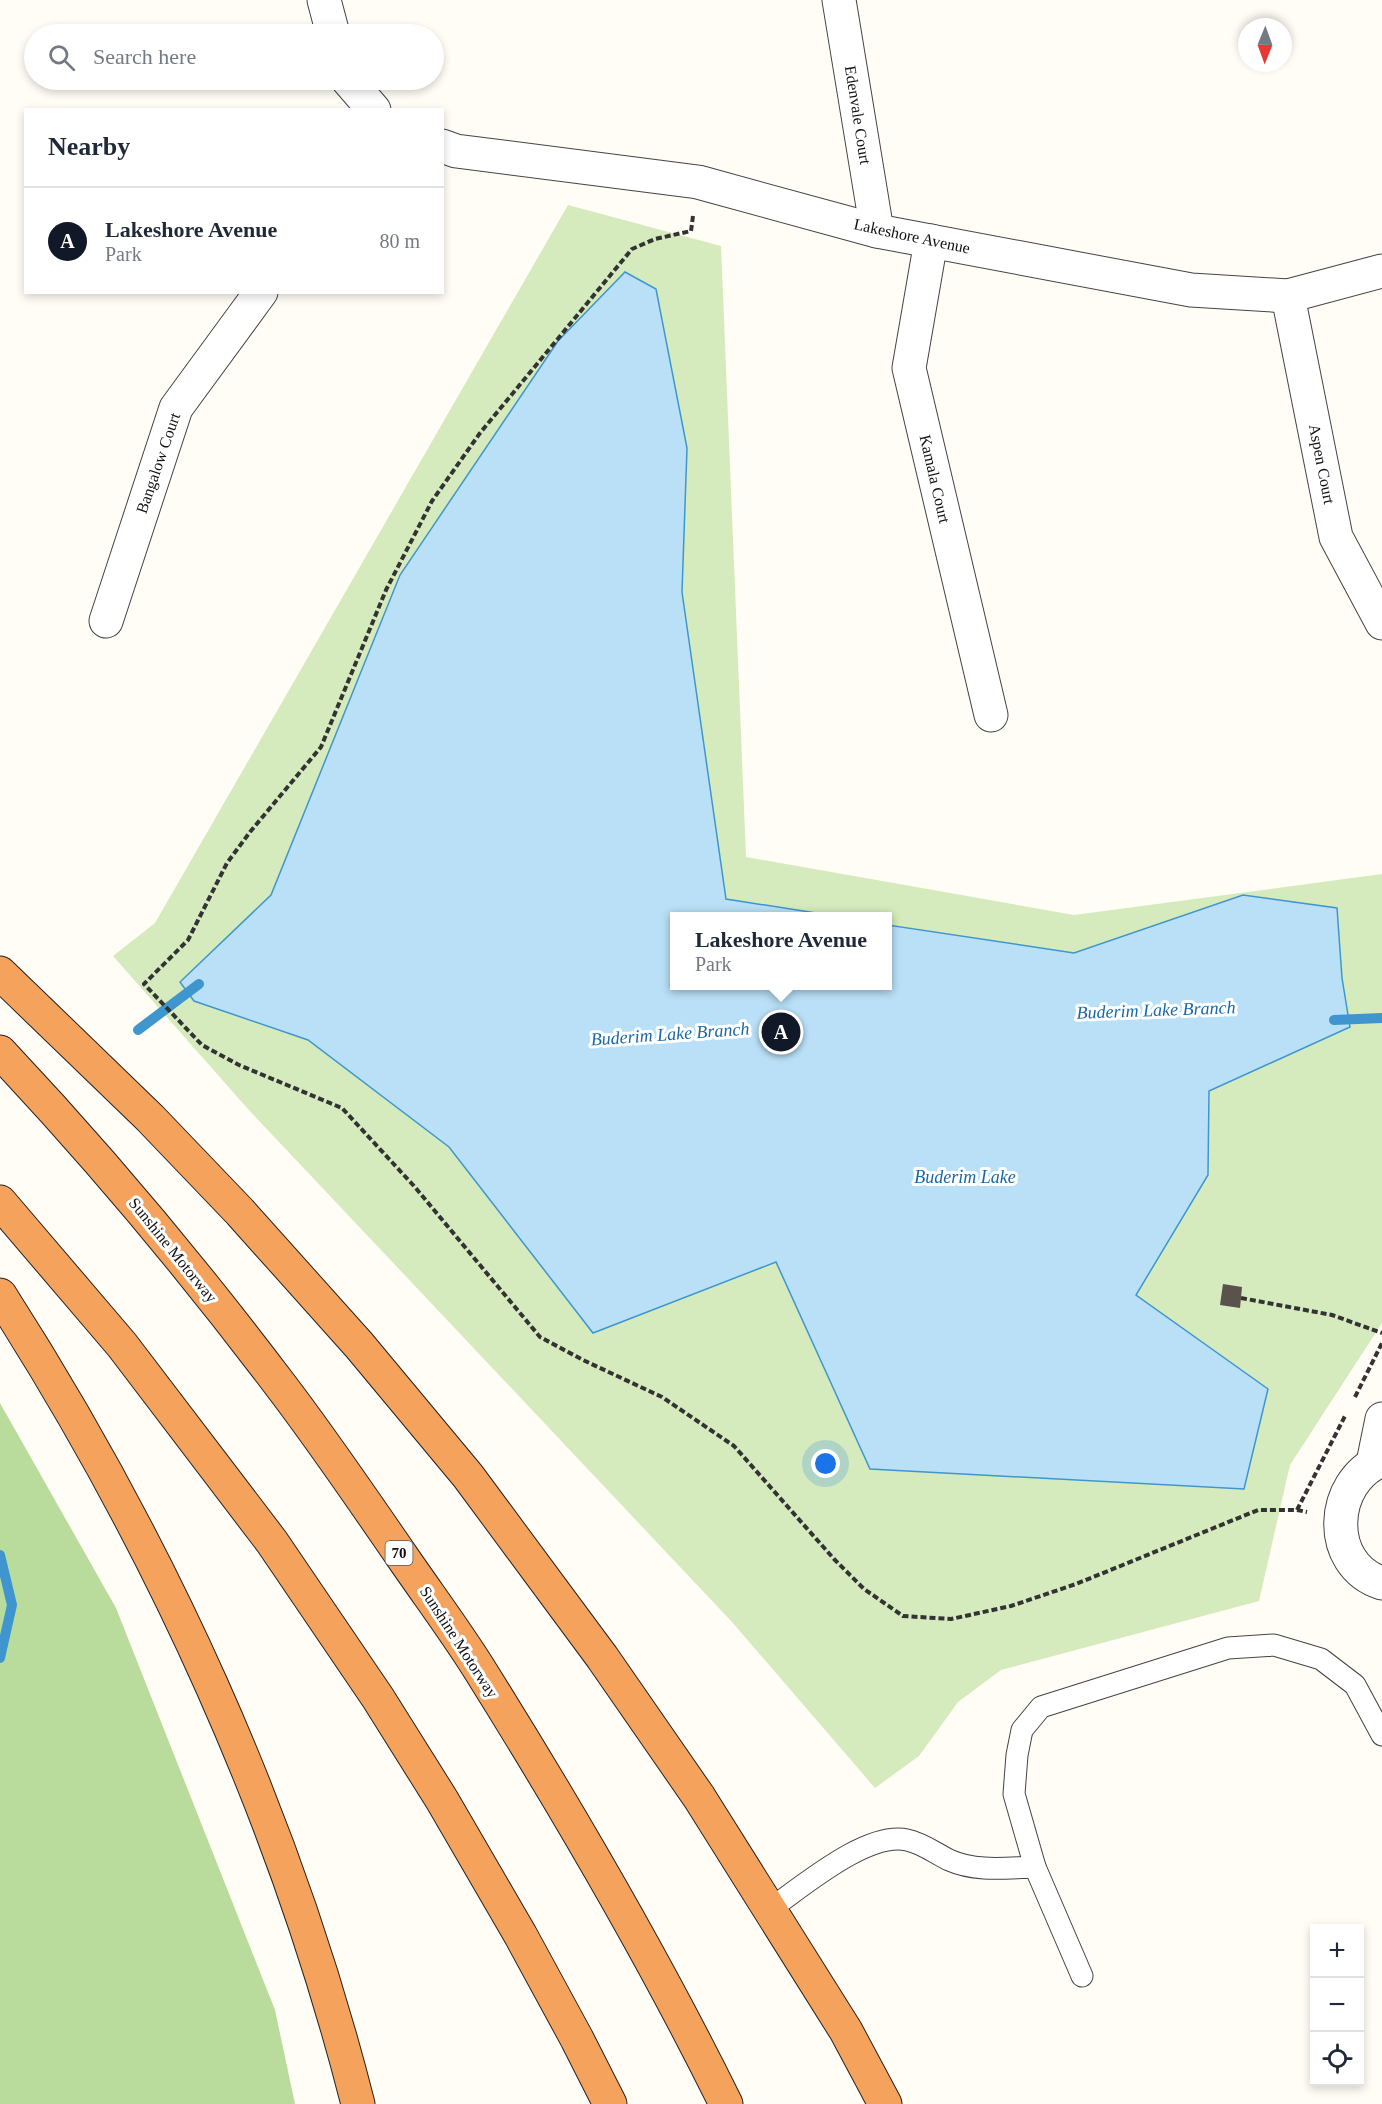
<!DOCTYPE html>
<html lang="en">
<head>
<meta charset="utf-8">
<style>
	:root { --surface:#fff; --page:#f2f2f3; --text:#1f2937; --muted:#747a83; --line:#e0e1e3; --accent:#111827 }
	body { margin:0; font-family:"Times New Roman",serif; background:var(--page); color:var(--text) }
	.controls { position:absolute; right:18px; bottom:18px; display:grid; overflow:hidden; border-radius:0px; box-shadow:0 3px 9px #0003 }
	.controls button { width:54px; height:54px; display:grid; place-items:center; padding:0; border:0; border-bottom:2px solid var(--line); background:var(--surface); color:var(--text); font:30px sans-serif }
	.compass { position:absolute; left:1238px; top:18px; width:54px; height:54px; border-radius:50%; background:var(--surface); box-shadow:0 3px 9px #0003; rotate:181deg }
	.you { position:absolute; left:826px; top:1464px; width:21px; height:21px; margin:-15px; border:4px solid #fff; border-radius:50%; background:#1a73e8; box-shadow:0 0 0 9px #1a73e833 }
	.badge { display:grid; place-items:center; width:39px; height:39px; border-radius:50%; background:var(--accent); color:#fff; font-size:20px; font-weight:700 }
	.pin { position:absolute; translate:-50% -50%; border:3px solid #fff; box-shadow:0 2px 6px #0006 }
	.popup { position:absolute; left:670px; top:912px; width:222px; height:78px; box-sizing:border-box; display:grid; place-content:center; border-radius:0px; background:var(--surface); filter:drop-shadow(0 2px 4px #0005); font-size:20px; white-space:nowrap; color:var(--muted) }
	.popup b { font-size:22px; color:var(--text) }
	.popup::after { content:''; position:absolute; left:50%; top:100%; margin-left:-12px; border:12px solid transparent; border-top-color:var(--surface) }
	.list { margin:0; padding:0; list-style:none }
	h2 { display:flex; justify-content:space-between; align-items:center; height:78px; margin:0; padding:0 24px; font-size:26px }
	h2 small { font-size:20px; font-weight:400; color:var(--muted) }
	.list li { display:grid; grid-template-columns:39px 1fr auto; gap:18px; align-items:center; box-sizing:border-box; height:108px; padding:0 24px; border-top:2px solid var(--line) }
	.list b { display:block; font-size:22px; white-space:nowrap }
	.list p { margin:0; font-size:20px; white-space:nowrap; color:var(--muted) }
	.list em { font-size:20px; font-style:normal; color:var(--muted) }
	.icon { flex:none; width:33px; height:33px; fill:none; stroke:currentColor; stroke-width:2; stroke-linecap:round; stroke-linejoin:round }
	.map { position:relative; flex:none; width:1382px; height:2104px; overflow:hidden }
	.search { position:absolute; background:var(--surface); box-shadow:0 3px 9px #0003; left:24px; top:24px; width:420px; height:66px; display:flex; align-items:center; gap:15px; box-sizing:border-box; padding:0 21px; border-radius:33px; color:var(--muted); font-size:22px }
	.panel { position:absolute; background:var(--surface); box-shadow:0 3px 9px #0003; left:24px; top:108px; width:420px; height:186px; border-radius:0px }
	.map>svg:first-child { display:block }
</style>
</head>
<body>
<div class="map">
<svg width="1382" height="2104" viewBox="0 0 1382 2104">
	<rect width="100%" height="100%" fill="#fffdf5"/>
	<!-- green -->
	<path fill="#d5ebbd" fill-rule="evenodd" d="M568 205 721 246 746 857 1074 915 1382 874V1323L1290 1465 1259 1601 1001 1670 958 1702 919 1756 875 1788 732 1622 247 1108 113 956 155 923ZM674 916H888V986H674Z"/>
	<!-- forest -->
	<polygon fill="#b9dc9c" points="0,1403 116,1608 275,2010 295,2104 0,2104"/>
	<!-- water -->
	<polygon fill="#b9e0f7" stroke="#3f96cf" stroke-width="1.5" points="625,272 656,289 687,448 682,592 726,899 835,916 674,916 674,986 888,986 888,925 1074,953 1243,895 1337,908 1342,978 1350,1027 1209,1091 1208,1175 1136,1295 1268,1389 1244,1489 870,1469 776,1262 593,1333 449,1147 308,1040 194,1001 180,982 271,895 400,575 558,341"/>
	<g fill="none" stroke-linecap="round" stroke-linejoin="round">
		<!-- stream -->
		<g stroke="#3f96cf" stroke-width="10">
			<polyline points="1334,1020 1382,1018"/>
			<polyline points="138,1030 199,984"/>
			<polyline points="0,1555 12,1605 0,1658"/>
		</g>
	</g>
	<!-- building -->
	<polygon fill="#5a524d" points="1223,1284 1242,1287 1240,1308 1220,1305"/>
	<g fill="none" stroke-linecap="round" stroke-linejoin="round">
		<!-- service casing -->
		<g stroke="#444" stroke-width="23">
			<g id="service">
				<path d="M770 1909C802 1887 867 1831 907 1840 922 1843 935 1853 949 1860 976 1872 1005 1868 1035 1867"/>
				<polyline points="1082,1976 1035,1867 1014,1794 1017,1755 1022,1730 1041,1707 1228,1648 1274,1645 1321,1659 1355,1685 1382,1735"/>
			</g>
		</g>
		<!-- minor casing -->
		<g stroke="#444" stroke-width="35">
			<g id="minor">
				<polyline points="324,0 333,34"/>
				<polyline points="839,0 877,231"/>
				<polyline points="348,80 374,110"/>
				<polyline points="442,146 456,151 698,182 877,231 1191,290 1288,296 1382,271"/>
				<polyline points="931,241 909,368 991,715"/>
				<polyline points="1288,296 1336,537 1382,623"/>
				<polyline points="106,621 176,408 261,292"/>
				<path d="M1382 1460C1329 1481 1325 1565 1382 1583"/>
				<polyline points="1373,1463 1382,1419"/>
			</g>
		</g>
		<!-- motorway casing -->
		<g stroke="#222" stroke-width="35">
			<g id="motorway">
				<polyline points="0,973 150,1118 240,1212 359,1345 468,1476 602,1657 699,1797 846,2031 885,2104"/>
				<path d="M0 1052C99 1157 191 1267 278 1382 321 1438 361 1497 401 1555 427 1593 454 1629 478 1667 567 1809 652 1954 726 2104"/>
				<polyline points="0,1202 122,1345 272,1542 378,1698 442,1800 521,1936 577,2039 610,2104"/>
				<path d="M0 1295C160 1544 285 1817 358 2104"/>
			</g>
		</g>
		<!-- path -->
		<g stroke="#333" stroke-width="4" stroke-dasharray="6 3" stroke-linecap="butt">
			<polyline points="693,216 691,231 655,239 632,249 480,433 432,501 386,590 321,747 250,832 227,863 188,940 144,984 202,1045 239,1065 342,1108 414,1186 540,1337 583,1360 662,1397 734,1446 834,1559 864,1589 903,1616 951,1619 1011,1606 1076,1584 1258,1510 1297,1510 1307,1512"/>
			<polyline points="1241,1298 1332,1315 1382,1333"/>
			<polyline points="1355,1397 1382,1343"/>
			<polyline points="1297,1510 1346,1414"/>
		</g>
		<!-- service -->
		<use href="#service" stroke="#fff" stroke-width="21"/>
		<!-- minor -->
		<use href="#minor" stroke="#fff" stroke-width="33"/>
		<!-- motorway -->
		<use href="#motorway" stroke="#f5a25d" stroke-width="33"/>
	</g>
	<g text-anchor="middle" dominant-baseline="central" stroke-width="6" stroke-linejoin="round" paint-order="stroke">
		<!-- shield labels -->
		<rect fill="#fff" stroke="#585858" stroke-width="1.5" x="385.5" y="1541" width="27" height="24" rx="4.5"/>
		<g font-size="15" font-weight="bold" fill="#111">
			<text x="399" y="1553">70</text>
		</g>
		<!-- street labels -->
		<g font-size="16" fill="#111" stroke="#fff">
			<text transform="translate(858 115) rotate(81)">Edenvale Court</text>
			<text transform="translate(912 236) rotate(12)">Lakeshore Avenue</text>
			<text transform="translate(158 463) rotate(-71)">Bangalow Court</text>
			<text transform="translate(1322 464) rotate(79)">Aspen Court</text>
			<text transform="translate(935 479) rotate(77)">Kamala Court</text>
			<text transform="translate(173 1250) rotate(51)">Sunshine Motorway</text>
			<text transform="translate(459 1642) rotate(57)">Sunshine Motorway</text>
		</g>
		<!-- water labels -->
		<g font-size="18" font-style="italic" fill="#1768a6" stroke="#fff">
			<text transform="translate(1156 1010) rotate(-2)">Buderim Lake Branch</text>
			<text transform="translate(670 1034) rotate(-4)">Buderim Lake Branch</text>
			<text x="965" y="1177">Buderim Lake</text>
		</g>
	</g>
</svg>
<div class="controls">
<button>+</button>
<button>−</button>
<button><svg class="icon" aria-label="locate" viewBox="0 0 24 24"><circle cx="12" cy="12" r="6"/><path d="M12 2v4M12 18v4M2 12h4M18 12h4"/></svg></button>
</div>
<svg class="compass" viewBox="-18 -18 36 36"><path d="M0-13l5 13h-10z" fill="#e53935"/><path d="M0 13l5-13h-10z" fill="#747a83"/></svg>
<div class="you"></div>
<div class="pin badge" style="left:781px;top:1032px">A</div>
<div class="popup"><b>Lakeshore Avenue</b>Park</div>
<div class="search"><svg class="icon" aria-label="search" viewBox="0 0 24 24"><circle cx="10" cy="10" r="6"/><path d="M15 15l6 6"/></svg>Search here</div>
<section class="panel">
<h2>Nearby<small></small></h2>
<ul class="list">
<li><span class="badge">A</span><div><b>Lakeshore Avenue</b><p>Park</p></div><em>80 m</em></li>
</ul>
</section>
</div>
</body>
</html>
